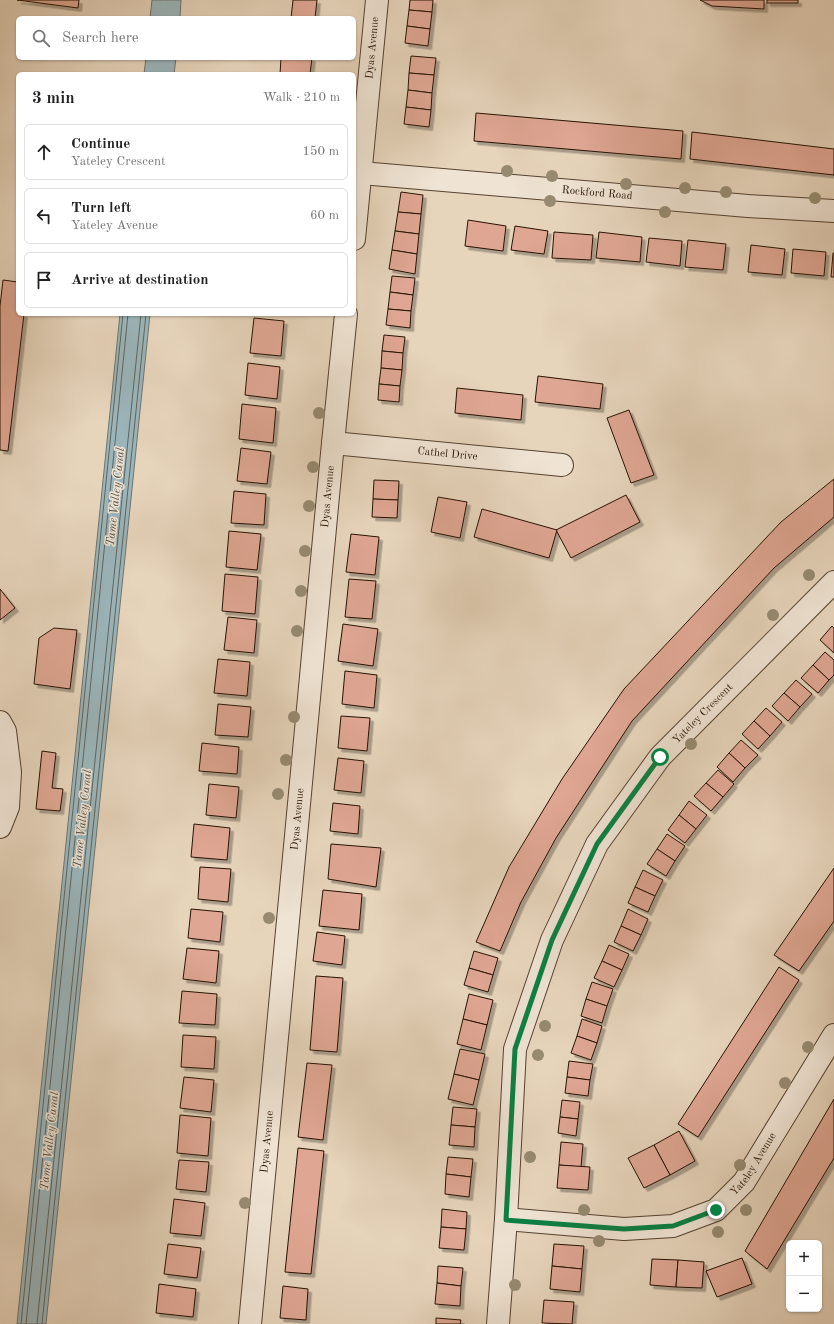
<!DOCTYPE html>
<html lang="en">
<head>
<meta charset="utf-8">
<style>
	:root { --surface:#fff; --page:#f2f2f2; --text:#222; --muted:#767676; --line:#e0e0e0 }
	body { margin:0; font-family:"Old Standard TT",serif; background:var(--page); color:var(--text) }
	.controls { position:absolute; right:12px; bottom:12px; display:grid; overflow:hidden; border-radius:6px; box-shadow:0 1px 3px #0004 }
	.controls button { width:36px; height:36px; display:grid; place-items:center; padding:0; border:0; border-bottom:1px solid var(--line); background:var(--surface); color:var(--text); font:20px sans-serif }
	.stop { position:absolute; width:12px; height:12px; margin:-9px; border:3px solid #0b8043; border-radius:50%; background:#fff }
	.stop.end { background:#0b8043; border-color:#fff; box-shadow:0 1px 4px #0008 }
	.list { margin:0; padding:0; list-style:none }
	h2 { display:flex; justify-content:space-between; align-items:center; height:52px; margin:0; padding:0 16px; font-size:17px }
	h2 small { font-size:13px; font-weight:400; color:var(--muted) }
	.list li { display:grid; grid-template-columns:26px 1fr auto; gap:12px; align-items:center; box-sizing:border-box; height:56px; margin:0 8px 8px; padding:0 8px; border:1px solid var(--line); border-radius:6px }
	.list b { display:block; font-size:15px; white-space:nowrap }
	.list p { margin:0; font-size:13px; white-space:nowrap; color:var(--muted) }
	.list em { font-size:13px; font-style:normal; color:var(--muted) }
	.icon { flex:none; width:22px; height:22px; fill:none; stroke:currentColor; stroke-width:2; stroke-linecap:round; stroke-linejoin:round }
	.map { position:relative; flex:none; width:834px; height:1324px; overflow:hidden }
	.search { position:absolute; background:var(--surface); box-shadow:0 1px 3px #0004; left:16px; top:16px; width:340px; height:44px; display:flex; align-items:center; gap:10px; box-sizing:border-box; padding:0 14px; border-radius:6px; color:var(--muted); font-size:15px }
	.panel { position:absolute; background:var(--surface); box-shadow:0 1px 3px #0004; left:16px; top:72px; width:340px; height:244px; border-radius:6px }
	.map>svg:first-child { display:block }
</style>
</head>
<body>
<div class="map">
<svg width="834" height="1324" viewBox="0 0 834 1324">
	<defs>
		<filter id="shadow"><feDropShadow dx="3.5" dy="3.5" stdDeviation="0" flood-color="#0004"/></filter>
	</defs>
	<rect width="100%" height="100%" fill="#e6d4bb"/>
	<filter id="stains"><feTurbulence type="fractalNoise" baseFrequency=".005" numOctaves="4"/><feColorMatrix values="0 0 0 0 .2 0 0 0 0 .09 0 0 0 0 .02 0 0 0 .5 -.17"/></filter>
	<radialGradient id="worn" r=".72"><stop offset=".6" stop-color="#630" stop-opacity="0"/><stop offset="1" stop-color="#630" stop-opacity=".3"/></radialGradient>
	<!-- water -->
	<g fill="#9bb5bb" stroke="#6c7471">
		<polygon points="152,0 181,0 180,18 150,18"/>
		<polygon points="146,58 176,58 174,74 144,74"/>
		<polygon points="120,314 150,314 46,1324 17,1324"/>
	</g>
	<g fill="none" stroke-linecap="round" stroke-linejoin="round">
		<!-- shore -->
		<g stroke="#60645e" stroke-width="1">
			<polyline points="21,1324 123,314"/>
			<polyline points="26,1324 128,314"/>
			<polyline points="37,1324 141,314"/>
			<polyline points="42,1324 146,314"/>
		</g>
	</g>
	<!-- building -->
	<g fill="#dfa693" stroke="#261202" filter="url(#shadow)">
		<polygon points="17,0 79,0 78,8"/>
		<polygon points="293,0 317,0 315,18 291,18"/>
		<polygon points="410,0 433,0 432,12 409,10"/>
		<polygon points="700,0 764,0 764,9 712,6"/>
		<rect x="767" y="0" width="31" height="3"/>
		<polygon points="409,10 432,12 430,29 407,26"/>
		<polygon points="407,26 430,29 428,46 405,43"/>
		<polygon points="411,56 436,58 434,75 409,73"/>
		<polygon points="281,58 312,58 310,74 280,74"/>
		<polygon points="409,73 434,75 432,93 408,90"/>
		<polygon points="408,90 432,93 431,110 406,107"/>
		<polygon points="406,107 431,110 429,127 404,124"/>
		<polygon points="476,113 683,131 681,159 474,141"/>
		<polygon points="692,132 834,149 834,175 690,159"/>
		<polygon points="401,192 423,195 421,214 398,212"/>
		<polygon points="398,212 421,214 419,234 395,231"/>
		<polygon points="468,220 506,226 503,251 465,246"/>
		<polygon points="515,226 548,231 544,254 511,250"/>
		<polygon points="395,231 419,234 417,254 392,250"/>
		<polygon points="554,232 593,235 591,260 552,258"/>
		<polygon points="599,232 642,237 640,262 596,258"/>
		<polygon points="649,238 682,241 680,266 646,262"/>
		<polygon points="688,240 726,244 723,270 685,267"/>
		<polygon points="751,245 785,249 782,275 748,272"/>
		<polygon points="793,249 826,252 824,276 791,273"/>
		<polygon points="392,250 417,254 415,274 389,269"/>
		<polygon points="833,253 834,253 834,277 831,277"/>
		<polygon points="392,276 415,278 413,295 390,292"/>
		<polygon points="3,280 18,282 18,314 24,314 8,451 0,450 0,306"/>
		<polygon points="390,292 413,295 411,311 388,309"/>
		<polygon points="388,309 411,311 410,328 386,325"/>
		<polygon points="254,318 284,321 281,356 250,353"/>
		<polygon points="384,335 405,337 403,353 382,351"/>
		<polygon points="382,351 403,353 402,370 381,368"/>
		<polygon points="248,363 280,367 277,399 245,395"/>
		<polygon points="381,368 402,370 400,386 379,384"/>
		<polygon points="538,376 603,384 600,409 535,402"/>
		<polygon points="379,384 400,386 399,402 378,400"/>
		<polygon points="457,388 523,395 521,420 455,413"/>
		<polygon points="242,404 276,408 273,443 239,439"/>
		<polygon points="629,410 654,475 631,483 607,418"/>
		<polygon points="241,448 271,452 267,484 237,481"/>
		<polygon points="834,479 834,517 774,568 632,721 556,838 521,902 500,951 476,942 509,867 562,779 624,689 781,522"/>
		<polygon points="374,480 399,481 398,500 373,499"/>
		<polygon points="234,491 266,494 264,525 231,523"/>
		<polygon points="626,495 640,522 571,558 556,530"/>
		<polygon points="438,497 467,502 460,538 431,532"/>
		<polygon points="373,499 398,500 397,518 372,517"/>
		<polygon points="482,509 557,530 549,558 474,537"/>
		<polygon points="229,531 261,534 257,570 226,567"/>
		<polygon points="351,534 379,537 375,575 346,572"/>
		<polygon points="225,574 258,577 255,614 222,611"/>
		<polygon points="349,579 376,581 372,619 345,617"/>
		<polygon points="0,589 15,608 0,620"/>
		<polygon points="228,617 257,620 254,653 224,650"/>
		<polygon points="343,624 378,629 373,666 338,661"/>
		<polygon points="832,626 834,628 834,653 820,640"/>
		<polygon points="54,628 77,630 70,689 34,684 39,638"/>
		<polygon points="825,652 834,660 834,675 829,680 813,665"/>
		<polygon points="218,659 250,662 247,696 214,693"/>
		<polygon points="813,665 829,680 818,693 801,678"/>
		<polygon points="345,671 377,675 374,708 342,704"/>
		<polygon points="796,680 812,694 800,707 784,693"/>
		<polygon points="784,693 800,707 788,721 772,706"/>
		<polygon points="218,704 251,707 248,737 215,735"/>
		<polygon points="766,708 782,722 770,736 754,721"/>
		<polygon points="341,716 370,718 367,751 338,748"/>
		<polygon points="754,721 770,736 758,749 742,734"/>
		<polygon points="741,740 758,755 745,768 729,753"/>
		<polygon points="202,743 239,747 237,774 199,771"/>
		<polygon points="42,751 56,753 52,788 63,789 60,811 36,809"/>
		<polygon points="729,753 745,768 733,782 717,767"/>
		<polygon points="338,758 364,761 361,793 334,790"/>
		<polygon points="718,770 734,784 723,797 706,783"/>
		<polygon points="706,783 723,797 711,811 694,796"/>
		<polygon points="209,784 239,787 236,818 206,815"/>
		<polygon points="689,801 707,815 696,829 679,815"/>
		<polygon points="333,803 360,806 358,834 330,831"/>
		<polygon points="679,815 696,829 685,843 668,830"/>
		<polygon points="194,824 230,828 227,860 191,857"/>
		<polygon points="667,834 685,846 675,861 657,849"/>
		<polygon points="331,844 381,848 376,887 328,879"/>
		<polygon points="657,849 675,861 666,876 647,864"/>
		<polygon points="200,867 231,869 228,902 198,899"/>
		<polygon points="834,868 834,921 799,971 774,955"/>
		<polygon points="643,870 663,880 655,896 635,887"/>
		<polygon points="635,887 655,896 648,912 628,903"/>
		<polygon points="323,890 362,894 359,930 319,926"/>
		<polygon points="191,909 223,912 220,942 188,938"/>
		<polygon points="628,909 648,919 641,935 621,926"/>
		<polygon points="621,926 641,935 633,951 614,942"/>
		<polygon points="317,932 345,936 342,965 313,961"/>
		<polygon points="609,945 629,954 622,970 602,961"/>
		<polygon points="187,948 219,951 216,983 183,979"/>
		<polygon points="474,951 498,958 493,975 469,968"/>
		<polygon points="602,961 622,970 614,987 594,978"/>
		<polygon points="779,967 799,980 698,1137 678,1124"/>
		<polygon points="469,968 493,975 488,992 464,985"/>
		<polygon points="316,976 343,978 337,1052 310,1050"/>
		<polygon points="592,982 613,989 607,1006 586,999"/>
		<polygon points="182,991 217,994 215,1025 179,1023"/>
		<polygon points="469,994 493,1000 487,1025 463,1019"/>
		<polygon points="586,999 607,1006 602,1023 581,1016"/>
		<polygon points="463,1019 487,1025 481,1050 457,1044"/>
		<polygon points="582,1019 602,1026 597,1043 577,1036"/>
		<polygon points="183,1035 216,1037 214,1069 181,1067"/>
		<polygon points="577,1036 597,1043 591,1060 571,1053"/>
		<polygon points="460,1049 485,1054 479,1080 454,1074"/>
		<polygon points="569,1061 593,1064 590,1080 567,1077"/>
		<polygon points="307,1063 332,1065 323,1140 298,1137"/>
		<polygon points="454,1074 479,1080 473,1105 448,1099"/>
		<polygon points="184,1077 214,1080 211,1112 180,1108"/>
		<polygon points="567,1077 590,1080 588,1096 565,1093"/>
		<polygon points="834,1099 834,1158 767,1269 745,1251"/>
		<polygon points="562,1100 580,1102 578,1119 560,1117"/>
		<polygon points="453,1107 477,1109 475,1127 451,1125"/>
		<polygon points="180,1115 211,1118 208,1156 177,1153"/>
		<polygon points="560,1117 578,1119 576,1136 558,1133"/>
		<polygon points="451,1125 475,1127 474,1147 449,1145"/>
		<polygon points="679,1131 695,1161 670,1175 654,1145"/>
		<polygon points="561,1142 583,1144 581,1167 559,1165"/>
		<polygon points="654,1145 670,1175 644,1188 628,1158"/>
		<polygon points="298,1148 324,1151 311,1274 285,1272"/>
		<polygon points="448,1157 473,1159 471,1177 446,1174"/>
		<polygon points="179,1160 209,1162 206,1192 176,1189"/>
		<polygon points="559,1165 590,1167 588,1190 557,1188"/>
		<polygon points="446,1174 471,1177 469,1197 445,1194"/>
		<polygon points="174,1199 205,1203 201,1236 170,1233"/>
		<polygon points="442,1209 467,1212 466,1229 441,1227"/>
		<polygon points="441,1227 466,1229 464,1250 439,1248"/>
		<polygon points="168,1244 201,1248 197,1278 164,1274"/>
		<polygon points="554,1244 584,1246 582,1269 552,1266"/>
		<polygon points="742,1258 752,1284 717,1297 706,1271"/>
		<polygon points="652,1259 678,1260 676,1287 650,1285"/>
		<polygon points="678,1260 704,1262 702,1288 676,1287"/>
		<polygon points="438,1266 463,1268 461,1286 437,1283"/>
		<polygon points="552,1266 582,1269 580,1292 550,1289"/>
		<polygon points="437,1283 461,1286 460,1306 435,1304"/>
		<polygon points="159,1284 196,1289 193,1317 156,1313"/>
		<polygon points="283,1286 308,1289 306,1320 280,1318"/>
		<polygon points="544,1300 574,1302 572,1324 542,1323"/>
		<polygon points="436,1318 461,1320 460,1324 436,1324"/>
	</g>
	<g fill="none" stroke-linecap="round" stroke-linejoin="round">
		<!-- street casing -->
		<g stroke="#564230" stroke-width="24">
			<g id="street">
				<path id="s1" d="M361 173 748 206 834 211"/>
				<path id="s2" d="M354 239 377 0"/>
				<path id="s3" d="M333 443 562 465"/>
				<polyline points="0,722 5,731 10,772 8,807 0,827"/>
				<path id="s4" d="M506 1219 624 1229 673 1226 716 1210 744 1182 834 1035"/>
				<path id="s5" d="M250 1324 333 443 346 314"/>
				<path id="s6" d="M498 1324 506 1219 515 1049 552 940 597 844 660 757 834 582"/>
			</g>
		</g>
		<!-- street -->
		<use href="#street" stroke="#efe3d3" stroke-width="22"/>
	</g>
	<!-- trees -->
	<g fill="#978a71">
		<circle cx="507" cy="171" r="6"/>
		<circle cx="552" cy="176" r="6"/>
		<circle cx="626" cy="184" r="6"/>
		<circle cx="685" cy="188" r="6"/>
		<circle cx="726" cy="192" r="6"/>
		<circle cx="815" cy="198" r="6"/>
		<circle cx="550" cy="201" r="6"/>
		<circle cx="665" cy="212" r="6"/>
		<circle cx="319" cy="413" r="6"/>
		<circle cx="313" cy="467" r="6"/>
		<circle cx="309" cy="506" r="6"/>
		<circle cx="305" cy="551" r="6"/>
		<circle cx="809" cy="575" r="6"/>
		<circle cx="301" cy="591" r="6"/>
		<circle cx="773" cy="615" r="6"/>
		<circle cx="297" cy="631" r="6"/>
		<circle cx="294" cy="717" r="6"/>
		<circle cx="691" cy="744" r="6"/>
		<circle cx="286" cy="760" r="6"/>
		<circle cx="278" cy="794" r="6"/>
		<circle cx="269" cy="918" r="6"/>
		<circle cx="545" cy="1026" r="6"/>
		<circle cx="808" cy="1047" r="6"/>
		<circle cx="538" cy="1055" r="6"/>
		<circle cx="785" cy="1083" r="6"/>
		<circle cx="530" cy="1157" r="6"/>
		<circle cx="740" cy="1165" r="6"/>
		<circle cx="245" cy="1203" r="6"/>
		<circle cx="584" cy="1210" r="6"/>
		<circle cx="746" cy="1210" r="6"/>
		<circle cx="718" cy="1232" r="6"/>
		<circle cx="599" cy="1241" r="6"/>
		<circle cx="515" cy="1285" r="6"/>
	</g>
	<g fill="none" stroke-linecap="round" stroke-linejoin="round">
		<!-- route -->
		<polyline stroke="#0b8043" stroke-width="5" points="660,757 597,844 552,940 515,1049 506,1220 624,1229 673,1226 716,1210"/>
	</g>
	<g text-anchor="middle" dominant-baseline="central" stroke-width="3" stroke-linejoin="round" paint-order="stroke">
		<!-- street labels -->
		<g font-size="11" fill="#261202" stroke="#efe3d3">
			<text stroke="none"><textPath href="#s2" startOffset="192">Dyas Avenue</textPath></text>
			<text stroke="none"><textPath href="#s1" startOffset="237">Rockford Road</textPath></text>
			<text stroke="none"><textPath href="#s3" startOffset="115">Cathel Drive</textPath></text>
			<text stroke="none"><textPath href="#s5" startOffset="831">Dyas Avenue</textPath></text>
			<text stroke="none"><textPath href="#s6" startOffset="665">Yateley Crescent</textPath></text>
			<text stroke="none"><textPath href="#s5" startOffset="507">Dyas Avenue</textPath></text>
			<text stroke="none"><textPath href="#s5" startOffset="183">Dyas Avenue</textPath></text>
			<text stroke="none"><textPath href="#s4" startOffset="273">Yateley Avenue</textPath></text>
		</g>
		<!-- water labels -->
		<g font-size="12" font-style="italic" fill="#4f4b43" stroke="#efe3d3">
			<text transform="translate(116 497) rotate(-84)">Tame Valley Canal</text>
			<text transform="translate(83 819) rotate(-84)">Tame Valley Canal</text>
			<text transform="translate(50 1141) rotate(-84)">Tame Valley Canal</text>
		</g>
	</g>
	<rect width="100%" height="100%" filter="url(#stains)"/>
	<rect width="100%" height="100%" fill="url(#worn)"/>
</svg>
<div class="controls">
<button>+</button>
<button>−</button>
</div>
<div class="stop" style="left:660px;top:757px"></div>
<div class="stop end" style="left:716px;top:1210px"></div>
<div class="search"><svg class="icon" aria-label="search" viewBox="0 0 24 24"><circle cx="10" cy="10" r="6"/><path d="M15 15l6 6"/></svg>Search here</div>
<section class="panel">
<h2>3 min<small>Walk · 210 m</small></h2>
<ul class="list">
<li><svg class="icon" aria-label="ahead" viewBox="0 0 24 24"><path d="M12 20V5M6 11l6-6 6 6"/></svg><div><b>Continue</b><p>Yateley Crescent</p></div><em>150 m</em></li>
<li><svg class="icon" aria-label="left" viewBox="0 0 24 24"><path d="M17 20v-9H6M10 6l-5 5 5 5"/></svg><div><b>Turn left</b><p>Yateley Avenue</p></div><em>60 m</em></li>
<li><svg class="icon" aria-label="arrive" viewBox="0 0 24 24"><path d="M6 21V4h12l-3 4 3 4H6"/></svg><div><b>Arrive at destination</b></div></li>
</ul>
</section>
</div>
</body>
</html>
